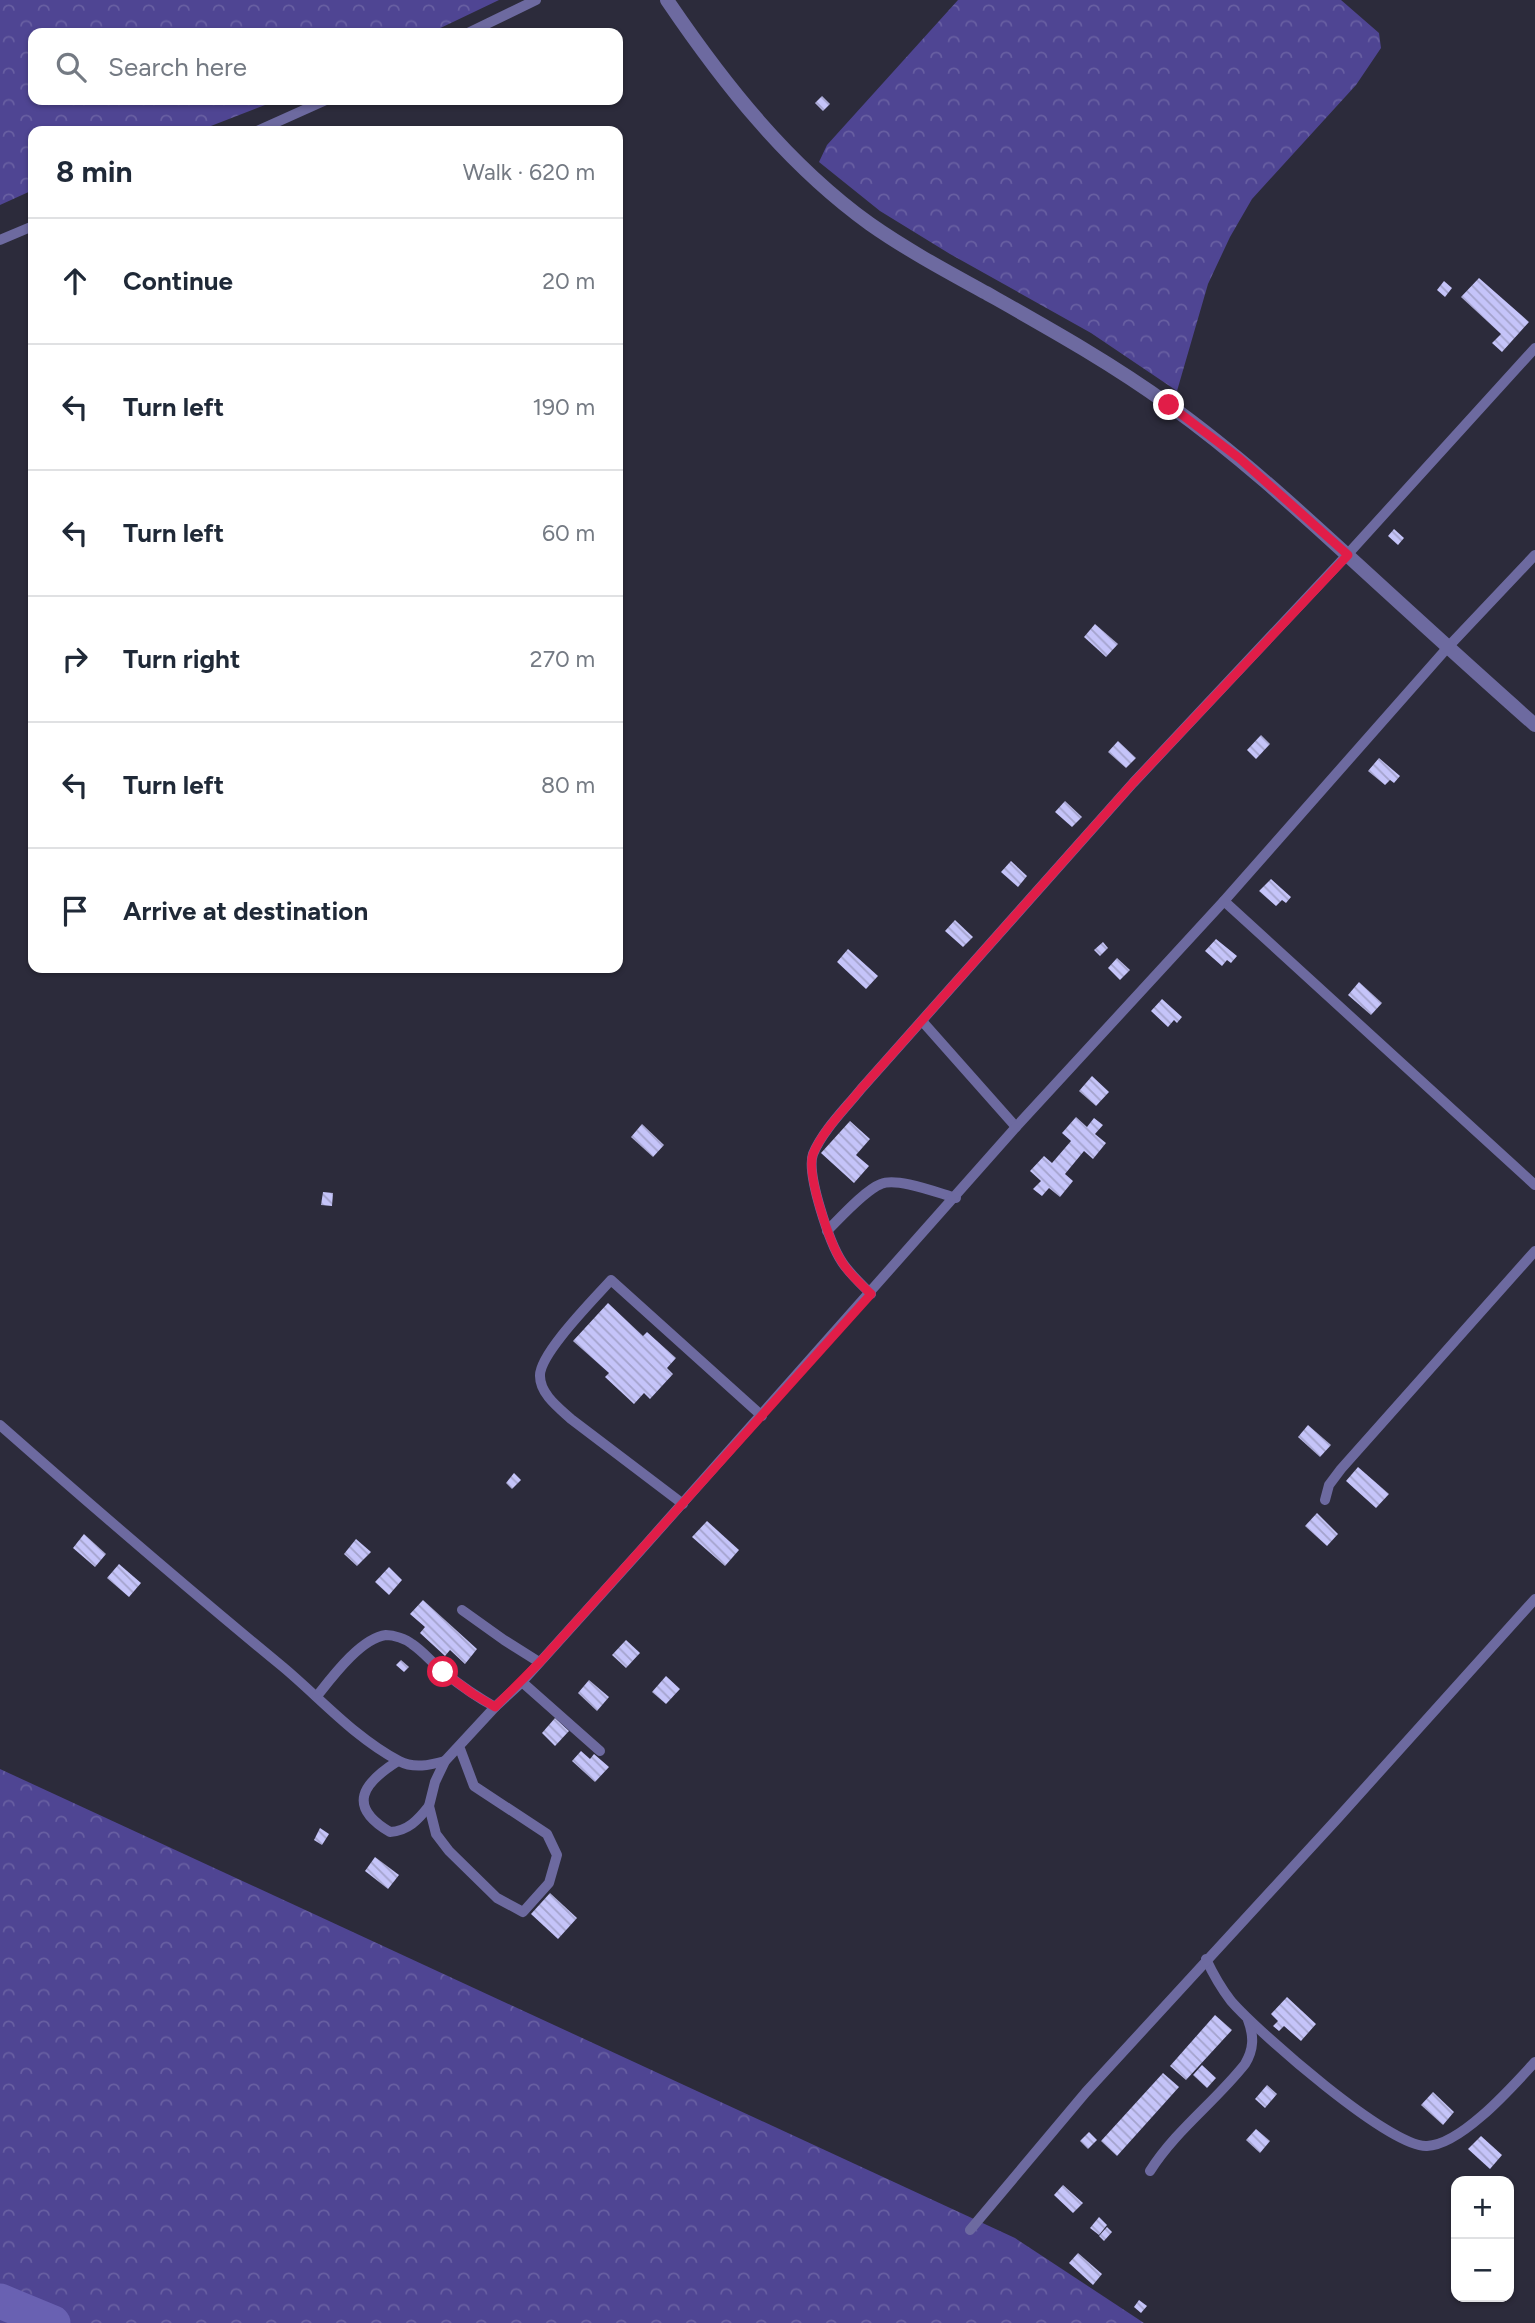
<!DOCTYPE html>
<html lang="en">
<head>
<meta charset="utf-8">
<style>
	:root { --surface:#fff; --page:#f6f6f7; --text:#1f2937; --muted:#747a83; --line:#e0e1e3 }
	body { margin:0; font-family:Figtree,sans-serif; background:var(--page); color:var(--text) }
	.controls { position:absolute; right:21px; bottom:21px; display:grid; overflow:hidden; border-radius:14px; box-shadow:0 2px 5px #0004 }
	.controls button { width:63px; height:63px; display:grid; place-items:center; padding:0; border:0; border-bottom:2px solid var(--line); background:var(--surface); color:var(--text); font:35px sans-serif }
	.stop { position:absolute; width:21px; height:21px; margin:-16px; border:5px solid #e11d48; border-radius:50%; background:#fff }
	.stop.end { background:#e11d48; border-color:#fff; box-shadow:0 2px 7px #0008 }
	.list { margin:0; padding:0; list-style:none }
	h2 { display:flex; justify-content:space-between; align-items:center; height:91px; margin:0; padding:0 28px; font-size:30px }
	h2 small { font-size:23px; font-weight:400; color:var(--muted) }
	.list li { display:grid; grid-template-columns:46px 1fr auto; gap:21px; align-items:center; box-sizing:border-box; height:126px; padding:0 28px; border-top:2px solid var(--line) }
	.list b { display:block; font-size:26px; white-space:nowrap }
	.list em { font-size:23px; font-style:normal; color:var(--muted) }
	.icon { flex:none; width:38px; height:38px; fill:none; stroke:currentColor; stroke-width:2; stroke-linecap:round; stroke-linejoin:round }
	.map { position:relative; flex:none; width:1535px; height:2323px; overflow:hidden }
	.search { position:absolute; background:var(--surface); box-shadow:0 2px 5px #0004; left:28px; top:28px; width:595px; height:77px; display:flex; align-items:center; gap:18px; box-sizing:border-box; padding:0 24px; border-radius:14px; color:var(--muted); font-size:26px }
	.panel { position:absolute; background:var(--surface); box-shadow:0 2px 5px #0004; left:28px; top:126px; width:595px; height:847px; border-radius:14px }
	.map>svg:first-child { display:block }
</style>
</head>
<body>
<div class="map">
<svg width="1535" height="2323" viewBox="0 0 1535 2323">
	<defs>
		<pattern id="forest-crowns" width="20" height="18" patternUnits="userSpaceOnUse" patternTransform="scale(1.75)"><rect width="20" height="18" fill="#4f4593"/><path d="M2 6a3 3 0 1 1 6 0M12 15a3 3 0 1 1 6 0" fill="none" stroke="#685fa2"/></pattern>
		<pattern id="building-back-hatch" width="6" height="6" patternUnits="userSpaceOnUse" patternTransform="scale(1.75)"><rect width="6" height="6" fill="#c5c4f9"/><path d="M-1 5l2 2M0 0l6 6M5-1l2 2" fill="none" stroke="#a4a3cc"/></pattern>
	</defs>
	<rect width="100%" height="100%" fill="#2c2b3b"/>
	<!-- forest -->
	<g fill="url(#forest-crowns)">
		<polygon points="0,0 499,0 430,33 33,33 33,100 278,100 198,131 33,131 33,190 0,205"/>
		<polygon points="958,0 1341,0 1379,33 1381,48 1356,85 1252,199 1230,237 1208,284 1177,391 1091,333 950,254 880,211 819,162 827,145"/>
		<polygon points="0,1769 1015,2238 1144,2323 0,2323"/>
	</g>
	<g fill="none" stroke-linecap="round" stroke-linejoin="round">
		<!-- river -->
		<polyline stroke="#6961b2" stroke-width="35" points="0,2301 53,2323"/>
	</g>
	<!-- building -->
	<g fill="url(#building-back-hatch)">
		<polygon points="822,96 830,104 823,111 815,103"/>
		<polygon points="1479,278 1529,322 1502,352 1492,343 1501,334 1461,297"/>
		<polygon points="1444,281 1452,288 1445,297 1437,290"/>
		<polygon points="1394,529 1404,538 1398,545 1388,536"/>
		<polygon points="1095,624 1118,644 1106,657 1084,637"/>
		<polygon points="1261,735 1270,744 1256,759 1247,750"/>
		<polygon points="1118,741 1136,758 1126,768 1108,752"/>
		<polygon points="1379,758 1400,776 1394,783 1390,780 1385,785 1368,771"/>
		<polygon points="1065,801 1082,817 1072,827 1055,812"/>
		<polygon points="1011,861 1027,876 1018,887 1001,872"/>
		<polygon points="1271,879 1291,897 1286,903 1282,900 1276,906 1259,891"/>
		<polygon points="955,920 973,937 963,947 945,931"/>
		<polygon points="1216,939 1237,956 1231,963 1227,960 1222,966 1205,951"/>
		<polygon points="1103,942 1108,948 1100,956 1094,950"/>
		<polygon points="848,949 878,976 866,989 837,962"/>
		<polygon points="1117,958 1130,970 1120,980 1108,968"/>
		<polygon points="1359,982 1382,1003 1371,1015 1348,995"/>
		<polygon points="1162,999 1182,1017 1177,1023 1174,1020 1168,1027 1151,1011"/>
		<polygon points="1092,1076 1109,1092 1096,1106 1079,1091"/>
		<polygon points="1076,1117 1087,1127 1094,1118 1103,1125 1095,1134 1106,1143 1093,1159 1084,1151 1065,1174 1073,1181 1060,1197 1049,1188 1042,1196 1033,1189 1041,1181 1030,1171 1044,1156 1052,1163 1071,1141 1062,1133"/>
		<polygon points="850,1121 870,1139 856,1155 869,1166 854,1183 821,1153"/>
		<polygon points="642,1124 664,1145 653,1157 631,1137"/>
		<polygon points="323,1192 333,1193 332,1206 321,1205"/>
		<polygon points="608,1303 643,1336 647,1332 676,1358 667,1368 673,1374 650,1399 644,1393 634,1404 605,1377 609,1373 573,1341"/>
		<polygon points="1308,1425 1331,1445 1320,1457 1298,1437"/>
		<polygon points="1358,1467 1389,1494 1376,1508 1346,1481"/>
		<polygon points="514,1473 521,1480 512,1489 506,1483"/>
		<polygon points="1317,1513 1338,1534 1327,1546 1305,1526"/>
		<polygon points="707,1521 739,1550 725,1566 692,1537"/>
		<polygon points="84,1534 106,1554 95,1567 73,1548"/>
		<polygon points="356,1539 371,1552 357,1566 344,1554"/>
		<polygon points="119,1564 141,1583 129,1597 107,1578"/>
		<polygon points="389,1567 402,1580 389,1595 375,1582"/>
		<polygon points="423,1600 477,1649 465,1664 450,1650 445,1656 420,1633 425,1627 410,1614"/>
		<polygon points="626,1640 640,1653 626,1668 612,1655"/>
		<polygon points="401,1660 409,1667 404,1672 396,1665"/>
		<polygon points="666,1676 680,1689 666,1704 652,1692"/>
		<polygon points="589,1680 609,1697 597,1711 578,1693"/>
		<polygon points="555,1718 569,1731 555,1746 542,1733"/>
		<polygon points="581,1751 590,1759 594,1754 609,1767 595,1782 572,1761"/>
		<polygon points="320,1828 329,1834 322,1845 314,1840"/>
		<polygon points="375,1857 399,1875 388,1889 365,1871"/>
		<polygon points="550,1893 577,1918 558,1939 531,1914"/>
		<polygon points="1287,1997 1316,2024 1301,2041 1284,2026 1279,2031 1273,2026 1278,2021 1271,2014"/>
		<polygon points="1215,2015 1232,2030 1186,2080 1170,2066"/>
		<polygon points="1202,2065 1216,2078 1207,2088 1193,2075"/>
		<polygon points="1163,2073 1179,2087 1117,2156 1101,2141"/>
		<polygon points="1267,2085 1277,2094 1265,2108 1255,2099"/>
		<polygon points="1433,2092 1454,2112 1443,2125 1421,2105"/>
		<polygon points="1256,2129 1270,2141 1260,2153 1246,2140"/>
		<polygon points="1089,2132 1097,2140 1088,2149 1080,2141"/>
		<polygon points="1481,2136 1502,2155 1490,2169 1468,2149"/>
		<polygon points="1063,2185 1083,2203 1073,2213 1054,2195"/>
		<polygon points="1099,2217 1107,2225 1099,2235 1090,2228"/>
		<polygon points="1107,2227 1112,2232 1104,2241 1099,2236"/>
		<polygon points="1078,2253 1102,2274 1093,2285 1069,2263"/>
		<polygon points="1139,2300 1147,2306 1141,2313 1134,2307"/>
	</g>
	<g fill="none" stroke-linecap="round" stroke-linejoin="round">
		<!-- service -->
		<g stroke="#6d6aa0" stroke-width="10">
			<polyline points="468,33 536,0"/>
			<polyline points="257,131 326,100"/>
			<polyline points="0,240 33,226"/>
			<polyline points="1224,901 1535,1185"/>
			<polyline points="922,1021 1016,1127"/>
			<path d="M827 1231C840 1218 865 1190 881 1184 897 1177 938 1193 956 1198"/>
			<path d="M871 1294C861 1284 849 1273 842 1262 830 1244 806 1174 813 1154 823 1130 845 1109 861 1089L1133 783 1347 555 1535 348"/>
			<path d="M0 1425C93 1507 187 1588 283 1667 320 1698 355 1738 399 1761 414 1769 430 1765 445 1761"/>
			<polyline points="1325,1500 1329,1485 1341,1469 1535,1251"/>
			<path d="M683 1504 571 1419C559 1408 540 1394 540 1376 539 1354 595 1298 611 1280L762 1416"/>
			<polyline points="462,1610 504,1640 539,1662"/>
			<polyline points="522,1682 600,1751"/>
			<path d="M317 1696C332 1677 361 1638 386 1635 394 1635 406 1639 412 1644 424 1652 433 1664 445 1673 461 1686 477 1697 495 1707"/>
			<polyline points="459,1746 474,1786 547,1834 557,1855 549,1883 523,1912 497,1898 449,1851 436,1834 429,1806 435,1782 445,1761 495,1707 522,1682 641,1550 1016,1127 1224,901 1448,647 1535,555"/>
			<path d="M398 1761C363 1783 346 1806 390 1832 408 1831 418 1820 429 1806"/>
			<path d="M1206 1959C1213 1974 1221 1988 1231 2001 1258 2032 1390 2148 1427 2146 1461 2145 1512 2087 1535 2062"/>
			<path d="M1150 2171C1176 2130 1215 2102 1245 2064 1254 2049 1254 2036 1248 2020"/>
			<polyline points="970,2230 1086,2092 1337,1819 1535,1599"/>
		</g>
		<!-- minor -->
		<path stroke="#6d6aa0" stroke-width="14" d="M667 0C724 84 787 164 870 224 907 250 948 272 988 294 1050 329 1111 363 1169 405 1236 453 1296 508 1357 564 1416 618 1475 672 1535 725"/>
	</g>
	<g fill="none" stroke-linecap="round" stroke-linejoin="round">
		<!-- route -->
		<path stroke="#e11d48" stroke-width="9" d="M443 1672 473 1694 495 1707 540 1662 871 1294C861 1284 849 1274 842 1262 830 1244 806 1174 813 1154 823 1130 845 1109 861 1089L1133 783 1348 555 1239 458 1169 405"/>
	</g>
</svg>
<div class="controls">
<button>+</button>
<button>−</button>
</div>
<div class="stop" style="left:443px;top:1672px"></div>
<div class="stop end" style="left:1169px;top:405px"></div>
<div class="search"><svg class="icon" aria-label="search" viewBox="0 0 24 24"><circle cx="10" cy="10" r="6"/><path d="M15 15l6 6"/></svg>Search here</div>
<section class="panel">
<h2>8 min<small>Walk · 620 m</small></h2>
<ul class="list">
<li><svg class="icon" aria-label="ahead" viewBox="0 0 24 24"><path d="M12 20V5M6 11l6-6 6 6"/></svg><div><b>Continue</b></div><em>20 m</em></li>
<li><svg class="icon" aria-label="left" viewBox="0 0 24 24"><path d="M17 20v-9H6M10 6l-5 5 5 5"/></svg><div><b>Turn left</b></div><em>190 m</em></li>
<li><svg class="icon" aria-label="left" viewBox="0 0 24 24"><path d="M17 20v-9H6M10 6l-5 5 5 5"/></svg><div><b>Turn left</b></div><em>60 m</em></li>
<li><svg class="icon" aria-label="right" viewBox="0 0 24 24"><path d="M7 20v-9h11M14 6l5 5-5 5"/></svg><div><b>Turn right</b></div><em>270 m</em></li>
<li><svg class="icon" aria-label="left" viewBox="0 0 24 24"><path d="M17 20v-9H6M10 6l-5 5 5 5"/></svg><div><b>Turn left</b></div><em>80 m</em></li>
<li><svg class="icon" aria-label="arrive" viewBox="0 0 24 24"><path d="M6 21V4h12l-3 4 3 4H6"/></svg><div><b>Arrive at destination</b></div></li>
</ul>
</section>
</div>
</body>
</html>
